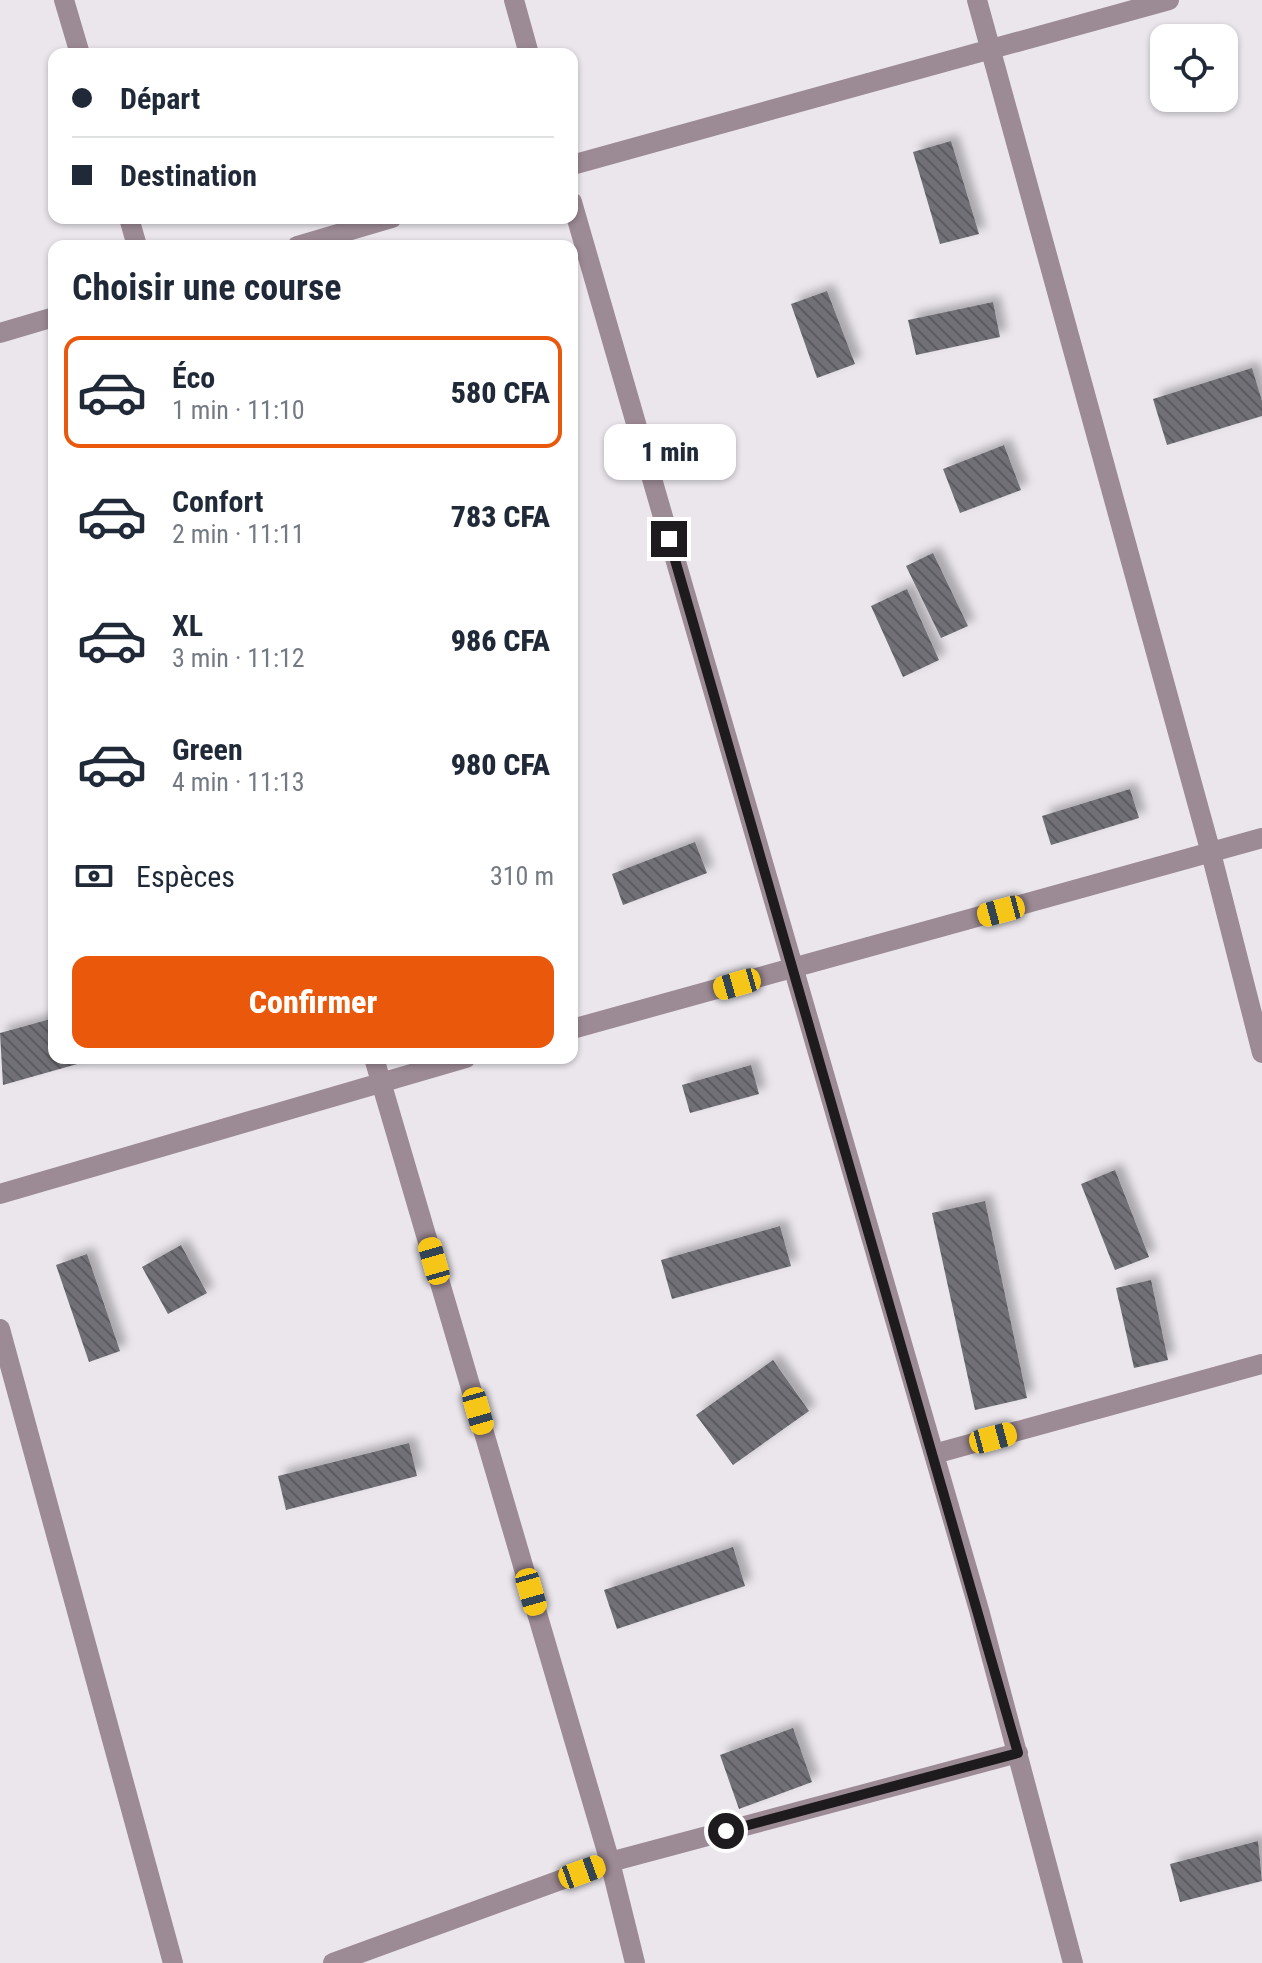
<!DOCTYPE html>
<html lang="fr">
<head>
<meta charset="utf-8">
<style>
	:root { --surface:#fff; --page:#f6f6f7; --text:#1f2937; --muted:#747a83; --line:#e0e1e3; --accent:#ea580c }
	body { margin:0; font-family:"Roboto Condensed",sans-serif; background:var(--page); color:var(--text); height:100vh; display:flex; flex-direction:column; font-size:30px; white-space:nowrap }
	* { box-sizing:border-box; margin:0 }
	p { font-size:26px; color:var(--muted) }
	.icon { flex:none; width:44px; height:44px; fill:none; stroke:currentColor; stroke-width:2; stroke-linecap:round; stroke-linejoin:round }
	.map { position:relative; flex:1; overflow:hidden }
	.drawer { position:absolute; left:48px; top:240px; width:530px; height:824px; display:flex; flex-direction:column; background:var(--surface); border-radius:16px; box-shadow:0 2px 6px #0004 }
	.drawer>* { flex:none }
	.top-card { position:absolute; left:48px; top:48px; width:530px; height:176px; border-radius:16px; box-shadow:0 2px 6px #0004; display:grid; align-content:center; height:176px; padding:0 24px; background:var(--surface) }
	.controls { position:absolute; left:1150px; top:24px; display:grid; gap:16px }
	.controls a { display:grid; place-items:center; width:88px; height:88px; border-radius:16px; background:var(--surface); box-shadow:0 2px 6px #0004; font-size:40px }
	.end { position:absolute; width:36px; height:36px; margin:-18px; border:10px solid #1d1b1d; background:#fff; box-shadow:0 0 0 4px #fff }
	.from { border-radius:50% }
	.bubble { position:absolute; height:56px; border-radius:16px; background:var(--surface); box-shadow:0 2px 6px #0004; font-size:26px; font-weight:800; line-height:56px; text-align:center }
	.car { position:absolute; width:24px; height:48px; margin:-24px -12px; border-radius:10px; box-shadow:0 0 6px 2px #0007; background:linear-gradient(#f5c518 24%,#345 0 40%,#f5c518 0 76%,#345 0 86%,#f5c518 0) }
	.top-card b { display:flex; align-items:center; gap:28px; height:76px; font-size:30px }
	.top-card b+b { border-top:2px solid var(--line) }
	.top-card i { width:20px; height:20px; background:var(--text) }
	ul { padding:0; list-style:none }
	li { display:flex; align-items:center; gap:24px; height:112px; margin:0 16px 12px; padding:0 8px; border:4px solid transparent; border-radius:16px }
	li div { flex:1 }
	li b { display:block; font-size:30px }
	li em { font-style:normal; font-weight:800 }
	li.selected { border-color:var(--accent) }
	li>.icon { width:72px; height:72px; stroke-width:1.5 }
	h2 { padding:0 24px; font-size:36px; line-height:96px }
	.pay { display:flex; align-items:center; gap:20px; height:88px; padding:0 24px; font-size:30px }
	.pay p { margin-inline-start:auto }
	.cta { display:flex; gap:16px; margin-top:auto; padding:16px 24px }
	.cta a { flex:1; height:92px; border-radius:16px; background:var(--accent); color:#fff; font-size:32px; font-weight:800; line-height:92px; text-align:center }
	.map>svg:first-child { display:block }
	.building { fill:url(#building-back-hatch); filter:url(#shadow) }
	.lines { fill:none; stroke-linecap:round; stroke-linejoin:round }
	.minor { stroke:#9c8a94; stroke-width:20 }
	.route { stroke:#1d1b1d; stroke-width:10 }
</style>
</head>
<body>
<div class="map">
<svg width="1262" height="1963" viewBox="0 0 1262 1963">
	<defs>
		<pattern id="building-back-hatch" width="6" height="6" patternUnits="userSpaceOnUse" patternTransform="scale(2)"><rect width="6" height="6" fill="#707076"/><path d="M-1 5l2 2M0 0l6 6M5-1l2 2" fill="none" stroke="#5b5b60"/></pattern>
		<filter id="shadow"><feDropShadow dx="7" dy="-7" stdDeviation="4" flood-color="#0004"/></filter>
	</defs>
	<rect width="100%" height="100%" fill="#eae6ec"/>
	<!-- building -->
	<path class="building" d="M951 141 979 234 940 244 913 152Z
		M827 291 855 364 817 378 791 304Z
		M993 302 1000 337 916 355 908 320Z
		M1252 368 1262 401V416L1167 445 1153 399Z
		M1004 445 1021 490 960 513 943 469Z
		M933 553 968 626 941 638 906 566Z
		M907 589 939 660 903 677 871 606Z
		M1130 789 1139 818 1051 845 1042 816Z
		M695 842 707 873 623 905 612 874Z
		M54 1018V1058L95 1059 3 1085 0 1033Z
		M751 1065 759 1094 690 1113 682 1085Z
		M1115 1170 1149 1257 1115 1270 1081 1184Z
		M985 1201 1027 1398 975 1410 932 1213Z
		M780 1226 791 1266 672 1299 661 1260Z
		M181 1245 207 1293 168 1314 142 1267Z
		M87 1254 120 1351 89 1362 56 1265Z
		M1151 1280 1168 1360 1134 1368 1116 1288Z
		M773 1360 809 1411 733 1465 696 1415Z
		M409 1443 417 1476 286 1510 278 1476Z
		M733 1547 745 1586 617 1629 604 1590Z
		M793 1728 812 1782 739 1809 720 1755Z
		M1258 1841 1262 1881 1180 1902 1170 1864Z"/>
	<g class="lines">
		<!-- minor -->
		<path class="minor" d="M64 0 80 54
			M514 0 529 54
			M977 0 1211 853 1262 1053
			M572 165 1169 0
			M572 202 979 1610 1073 1963
			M129 218 137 246
			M297 246 392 218
			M0 333 54 317
			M572 1029 1262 838
			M374 1058 610 1862 635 1963
			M0 1194 466 1058
			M0 1329 173 1963
			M934 1454 1262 1364
			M333 1963 610 1862 1018 1753"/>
	</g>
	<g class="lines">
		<!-- route -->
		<path class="route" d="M669 539 1018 1753 726 1831"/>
	</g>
</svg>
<div class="controls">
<a><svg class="icon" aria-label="locate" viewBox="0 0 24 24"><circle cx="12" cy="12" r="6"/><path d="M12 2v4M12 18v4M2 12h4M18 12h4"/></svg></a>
</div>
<i class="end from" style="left:726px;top:1831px"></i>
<i class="end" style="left:669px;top:539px"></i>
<div class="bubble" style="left:604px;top:424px;width:132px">1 min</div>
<i class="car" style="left:1001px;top:911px;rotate:255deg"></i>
<i class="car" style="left:737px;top:984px;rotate:254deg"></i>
<i class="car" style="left:434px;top:1261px;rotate:344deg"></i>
<i class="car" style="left:478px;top:1411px;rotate:164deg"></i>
<i class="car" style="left:993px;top:1438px;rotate:75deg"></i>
<i class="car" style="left:531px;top:1592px;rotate:164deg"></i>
<i class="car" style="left:582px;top:1872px;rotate:70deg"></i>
<div class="top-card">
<b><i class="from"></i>Départ</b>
<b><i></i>Destination</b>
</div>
<section class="drawer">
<h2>Choisir une course</h2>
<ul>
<li class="selected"><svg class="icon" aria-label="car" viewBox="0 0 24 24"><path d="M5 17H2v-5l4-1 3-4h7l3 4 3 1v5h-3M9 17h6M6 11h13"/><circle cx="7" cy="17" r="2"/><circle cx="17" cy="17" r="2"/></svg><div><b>Éco</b><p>1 min · 11:10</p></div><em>580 CFA</em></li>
<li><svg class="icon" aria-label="car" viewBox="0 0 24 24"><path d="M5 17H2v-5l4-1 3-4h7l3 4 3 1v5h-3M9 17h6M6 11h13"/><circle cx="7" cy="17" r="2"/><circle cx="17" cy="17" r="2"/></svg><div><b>Confort</b><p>2 min · 11:11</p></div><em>783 CFA</em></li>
<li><svg class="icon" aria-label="car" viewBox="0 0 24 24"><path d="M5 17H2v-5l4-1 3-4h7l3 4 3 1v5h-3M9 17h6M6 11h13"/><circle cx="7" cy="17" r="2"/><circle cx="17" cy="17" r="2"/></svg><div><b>XL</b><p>3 min · 11:12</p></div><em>986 CFA</em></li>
<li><svg class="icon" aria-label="car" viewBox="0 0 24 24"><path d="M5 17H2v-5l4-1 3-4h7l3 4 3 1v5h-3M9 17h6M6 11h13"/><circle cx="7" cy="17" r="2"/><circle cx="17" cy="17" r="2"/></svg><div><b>Green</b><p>4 min · 11:13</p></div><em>980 CFA</em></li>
</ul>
<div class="pay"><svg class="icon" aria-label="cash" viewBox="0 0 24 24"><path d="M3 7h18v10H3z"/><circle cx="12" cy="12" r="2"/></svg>Espèces<p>310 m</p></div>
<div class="cta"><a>Confirmer</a></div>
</section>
</div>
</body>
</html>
